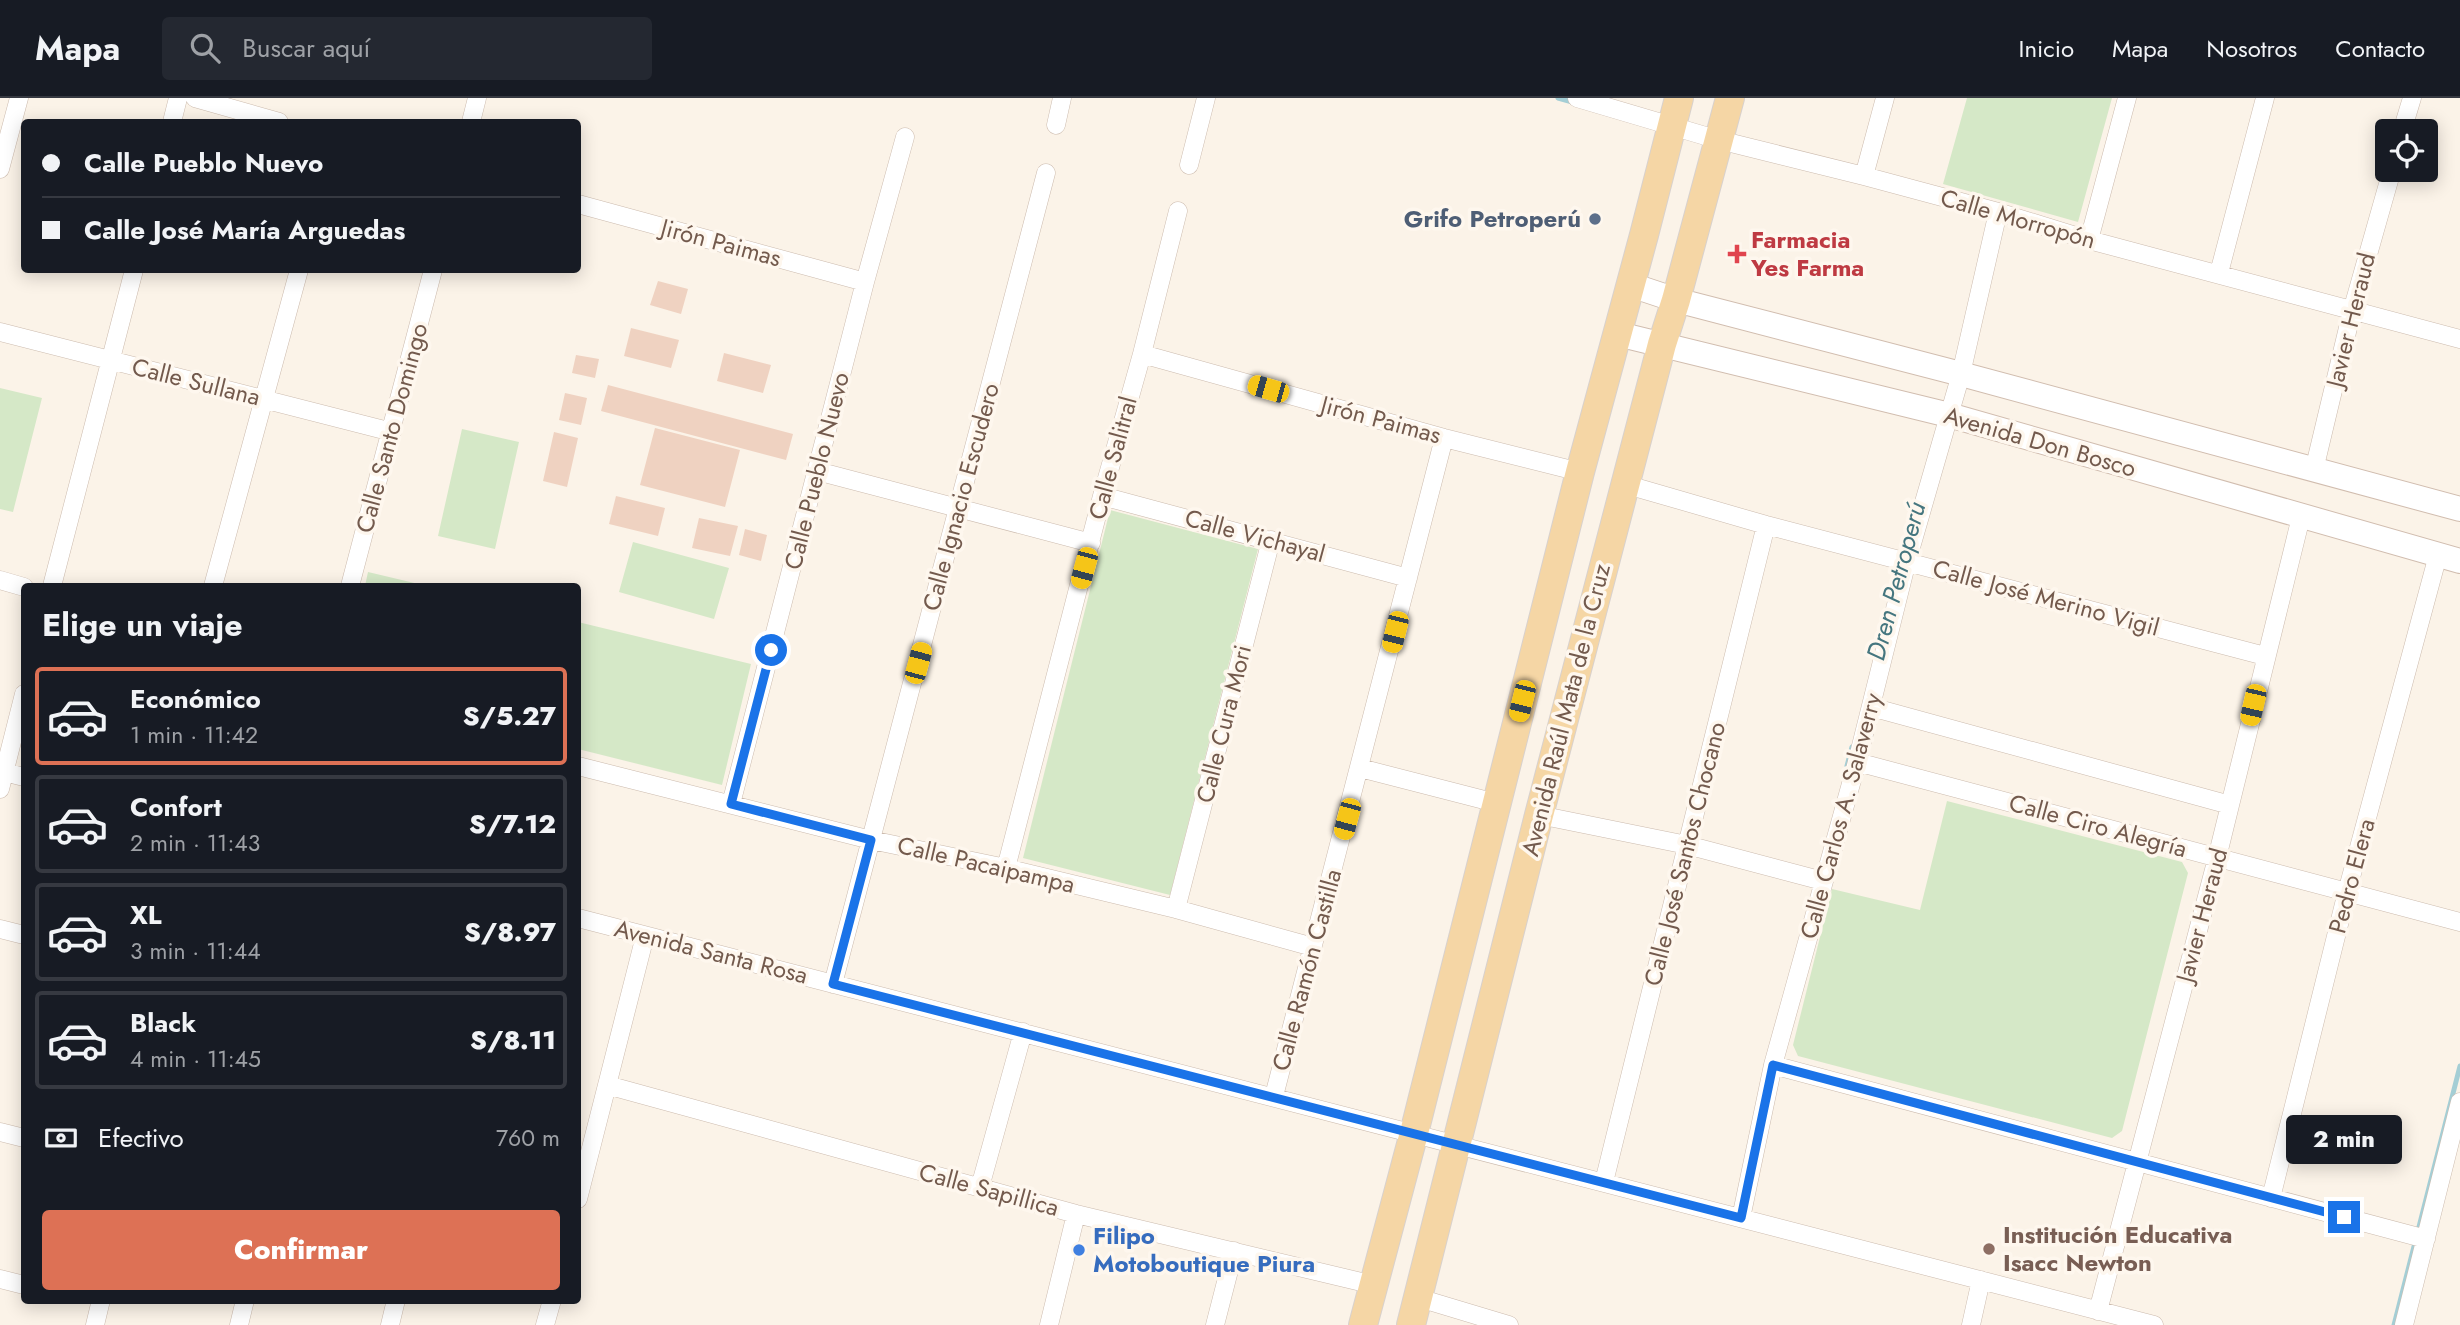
<!DOCTYPE html>
<html lang="es">
<head>
<meta charset="utf-8">
<style>
	:root { --surface:#171b24; --page:#242831; --text:#f1f3f6; --muted:#9ea1a6; --line:#363941; --accent:#dd7155 }
	body { margin:0; font-family:Jost,sans-serif; background:var(--page); color:var(--text); height:100vh; display:flex; flex-direction:column; font-size:26px; white-space:nowrap }
	* { box-sizing:border-box; margin:0 }
	p { font-size:23px; color:var(--muted) }
	.icon { flex:none; width:38px; height:38px; fill:none; stroke:currentColor; stroke-width:2; stroke-linecap:round; stroke-linejoin:round }
	.map { position:relative; flex:1; overflow:hidden }
	.side { position:absolute; left:21px; top:485px; width:560px; height:721px; display:flex; flex-direction:column; background:var(--surface); border-radius:7px; box-shadow:0 4px 18px #0003 }
	.side>* { flex:none }
	.banner { position:absolute; left:21px; top:21px; width:560px; height:154px; border-radius:7px; box-shadow:0 4px 18px #0003; display:grid; align-content:center; height:154px; padding:0 21px; background:var(--surface) }
	.fabs { position:absolute; left:2375px; top:21px; display:grid; gap:14px }
	.fabs a { display:grid; place-items:center; width:63px; height:63px; border-radius:7px; background:var(--surface); box-shadow:0 4px 18px #0003; font-size:35px }
	.end { position:absolute; width:32px; height:32px; margin:-16px; border:9px solid #1a73e8; background:#fff; box-shadow:0 0 0 4px #fff }
	.from { border-radius:50% }
	.bubble { position:absolute; height:49px; border-radius:7px; background:var(--surface); box-shadow:0 4px 18px #0003; font-size:23px; font-weight:800; line-height:49px; text-align:center }
	.car { position:absolute; width:21px; height:42px; margin:-21px -10px; border-radius:9px; box-shadow:0 0 5px 2px #0007; background:linear-gradient(#f5c518 24%,#345 0 40%,#f5c518 0 76%,#345 0 86%,#f5c518 0) }
	.banner b { display:flex; align-items:center; gap:24px; height:66px; font-size:26px }
	.banner b+b { border-top:2px solid var(--line) }
	.banner i { width:18px; height:18px; background:var(--text) }
	ul { padding:0; list-style:none }
	li { display:flex; align-items:center; gap:21px; height:98px; margin:0 14px 10px; padding:0 7px; border:4px solid var(--line); border-radius:7px }
	li div { flex:1 }
	li b { display:block; font-size:26px }
	li em { font-style:normal; font-weight:800 }
	li.active { border-color:var(--accent) }
	li>.icon { width:63px; height:63px; stroke-width:1.5 }
	h2 { padding:0 21px; font-size:32px; line-height:84px }
	.pay { display:flex; align-items:center; gap:18px; height:77px; padding:0 21px; font-size:26px }
	.pay p { margin-inline-start:auto }
	.cta { display:flex; gap:14px; margin-top:auto; padding:14px 21px }
	.cta a { flex:1; height:80px; border-radius:7px; background:var(--accent); color:#fff; font-size:28px; font-weight:800; line-height:80px; text-align:center }
	header { display:flex; align-items:center; gap:42px; box-sizing:border-box; height:98px; padding:0 35px; background:var(--surface); border-bottom:2px solid var(--line) }
	header strong { font-size:33px }
	nav { display:flex; gap:38px; margin-inline-start:auto; font-size:24px }
	.search { width:490px; height:63px; background:var(--page); display:flex; align-items:center; gap:18px; box-sizing:border-box; padding:0 24px; border-radius:7px; color:var(--muted); font-size:26px }
	.map>svg:first-child { display:block }
	.green { fill:#d5e8c7 }
	.lines { fill:none; stroke-linecap:round; stroke-linejoin:round }
	.stream { stroke:#a4ced5; stroke-width:5 }
	.building { fill:#efd2c1 }
	.street-casing { stroke:#ccbbae; stroke-width:19 }
	.secondary-casing { stroke:#d1bdaf; stroke-width:26 }
	.primary-casing { stroke:#d8d1cd; stroke-width:30 }
	.street { stroke:#fff; stroke-width:18 }
	.secondary { stroke:#fff; stroke-width:24 }
	.primary { stroke:#f5d6a5; stroke-width:28 }
	.route { stroke:#1a73e8; stroke-width:9 }
	.service-dot { fill:#5c6f8a; stroke:#fef7ee; stroke-width:2.5 }
	.health-dot { fill:#e0444e; stroke:#fef7ee; stroke-width:2.5 }
	.education-dot { fill:#8d6e63; stroke:#fef7ee; stroke-width:2.5 }
	.shop-dot { fill:#3f7fe0; stroke:#fef7ee; stroke-width:2.5 }
	.labels { text-anchor:middle; stroke-width:7; stroke-linejoin:round; paint-order:stroke }
	.service-label { font-size:24px; font-weight:bold; fill:#4e5e75; stroke:#fef7ee; text-anchor:end }
	.street-label { font-size:24px; fill:#735a4d; stroke:#fef7ee }
	.health-label { font-size:24px; font-weight:bold; fill:#be3a42; stroke:#fef7ee; text-anchor:start }
	.education-label { font-size:24px; font-weight:bold; fill:#785e54; stroke:#fef7ee; text-anchor:start }
	.shop-label { font-size:24px; font-weight:bold; fill:#366cbe; stroke:#fef7ee; text-anchor:start }
	.water-label { font-size:26px; font-style:italic; fill:#45767f; stroke:#fef7ee }
</style>
</head>
<body>
<header>
<strong>Mapa</strong>
<div class="search"><svg class="icon" aria-label="search" viewBox="0 0 24 24"><circle cx="10" cy="10" r="6"/><path d="M15 15l6 6"/></svg>Buscar aquí</div>
<nav><a>Inicio</a><a>Mapa</a><a>Nosotros</a><a>Contacto</a></nav>
</header>
<div class="map">
<svg width="2460" height="1227" viewBox="0 0 2460 1227">
	<rect width="100%" height="100%" fill="#fbf3e8"/>
	<!-- green -->
	<path class="green" d="M1967 0H2112L2078 124 1943 86Z
		M0 290 42 300 13 414 0 411Z
		M462 331 519 344 495 451 438 438Z
		M1110 412 1258 451 1170 797 1023 760Z
		M633 444 729 470 714 521 619 494Z
		M368 474 427 488H365Z
		M578 524 751 566 722 687 578 651Z
		M1947 703 2182 764 2188 775 2122 1033 2112 1040 1798 958 1793 947 1832 791 1920 812Z"/>
	<g class="lines">
		<!-- stream -->
		<path class="stream" d="M1558 0 1576 5
			M1852 649 1847 668 1852 669
			M2394 1227 2460 968"/>
	</g>
	<!-- building -->
	<path class="building" d="M658 183 688 191 681 216 650 207Z
		M631 230 679 242 671 270 624 258Z
		M724 255 771 267 763 295 717 283Z
		M576 257 599 261 595 280 572 275Z
		M608 287 793 336 786 362 601 313Z
		M565 295 587 300 581 327 559 322Z
		M655 330 740 352 725 409 640 387Z
		M554 334 578 340 567 389 543 383Z
		M616 398 665 410 658 438 609 426Z
		M699 420 738 428 730 458 692 450Z
		M745 431 767 437 761 463 739 457Z"/>
	<g class="lines">
		<!-- street casing -->
		<g class="street-casing">
			<path id="street" d="M195 0 279 24
				M1577 0 1719 42 1864 78 1998 114 2089 142 2460 241
				M172 24 178 0
				M471 24 477 0
				M1056 27 1062 0
				M2402 33 2412 0
				M1189 67 1206 0
				M0 71 19 0
				M1864 78 1885 0
				M578 106 865 184
				M2089 142 2127 0
				M2219 175 2265 0
				M0 234 392 334
				M1142 256 1444 340 1580 374
				M2314 372 2352 213 2392 72
				M817 373 1091 445
				M1624 386 1766 427 2265 558
				M1102 398 1408 480
				M0 482 24 489
				M52 488 134 172
				M213 488 299 172
				M350 488 433 172
				M1871 609 2230 707
				M1857 664 2460 824
				M578 668 871 742 1006 770 1176 811 1313 849
				M1360 670 1496 705
				M0 673 24 679
				M0 691 24 596
				M731 706 865 184 905 39
				M1539 717 1687 747 1823 783
				M1006 770 1102 398 1142 256 1178 113
				M1176 811 1271 442
				M578 820 2154 1227
				M0 831 24 837
				M833 886 1046 75
				M1773 967 2426 1141
				M607 987 1076 1116 1374 1187
				M1274 998 1444 340
				M0 1034 24 1040
				M1604 1084 1766 427
				M980 1089 1023 934
				M2271 1100 2347 794 2438 457
				M578 1101 645 838
				M1741 1120 1773 967 1857 664 1907 463 1961 276 1998 114
				M0 1181 24 1187
				M1419 1200 1509 1227
				M2098 1213 2215 768 2301 419
				M95 1227 101 1202
				M239 1227 245 1202
				M390 1227 396 1202
				M545 1227 552 1202
				M1049 1227 1076 1116
				M1215 1227 1234 1153
				M1971 1227 1981 1182
				M2404 1227 2460 1004"/>
		</g>
		<!-- secondary casing -->
		<g class="secondary-casing">
			<path id="secondary" d="M1631 187 1676 202 1961 276 2460 411
				M1618 236 1949 317 2460 463"/>
		</g>
		<!-- primary casing -->
		<g class="primary-casing">
			<path id="primary" d="M1363 1227 1414 1035 1580 374 1644 137 1679 0
				M1411 1227 1539 717 1662 246 1676 202 1730 0"/>
		</g>
		<!-- street -->
		<use href="#street" class="street"/>
		<!-- secondary -->
		<use href="#secondary" class="secondary"/>
		<!-- primary -->
		<use href="#primary" class="primary"/>
	</g>
	<g class="lines">
		<!-- route -->
		<path class="route" d="M771 552 731 706 871 742 833 886 1741 1120 1773 967 2344 1119"/>
	</g>
	<!-- markers -->
	<circle class="service-dot" cx="1595" cy="121" r="7"/>
	<path class="health-dot" d="M1733.5 145.5h7v7h7v7h-7v7h-7v-7h-7v-7h7z"/>
	<circle class="education-dot" cx="1989" cy="1151" r="7"/>
	<circle class="shop-dot" cx="1079" cy="1152" r="7"/>
	<g class="labels">
		<!-- service labels -->
		<g class="service-label">
			<text x="1581" y="129">Grifo Petroperú</text>
		</g>
		<!-- street labels -->
		<g class="street-label">
			<text transform="translate(2018 121) rotate(16)" y="8">Calle Morropón</text>
			<text transform="translate(721 145) rotate(15)" y="8">Jirón Paimas</text>
			<text transform="translate(2351 222) rotate(-76)" y="8">Javier Heraud</text>
			<text transform="translate(196 284) rotate(14)" y="8">Calle Sullana</text>
			<text transform="translate(1381 322) rotate(15)" y="8">Jirón Paimas</text>
			<text transform="translate(392 330) rotate(-75)" y="8">Calle Santo Domingo</text>
			<text transform="translate(2040 344) rotate(16)" y="8">Avenida Don Bosco</text>
			<text transform="translate(1113 360) rotate(-75)" y="8">Calle Salitral</text>
			<text transform="translate(817 373) rotate(-76)" y="8">Calle Pueblo Nuevo</text>
			<text transform="translate(961 399) rotate(-75)" y="8">Calle Ignacio Escudero</text>
			<text transform="translate(1255 438) rotate(15)" y="8">Calle Vichayal</text>
			<text transform="translate(2046 500) rotate(15)" y="8">Calle José Merino Vigil</text>
			<text transform="translate(1566 612) rotate(-76)" y="8">Avenida Raúl Mata de la Cruz</text>
			<text transform="translate(1224 626) rotate(-76)" y="8">Calle Cura Mori</text>
			<text transform="translate(1841 718) rotate(-75)" y="8">Calle Carlos A. Salaverry</text>
			<text transform="translate(2098 728) rotate(15)" y="8">Calle Ciro Alegría</text>
			<text transform="translate(1685 756) rotate(-76)" y="8">Calle José Santos Chocano</text>
			<text transform="translate(986 767) rotate(13)" y="8">Calle Pacaipampa</text>
			<text transform="translate(2352 778) rotate(-75)" y="8">Pedro Elera</text>
			<text transform="translate(2202 817) rotate(-75)" y="8">Javier Heraud</text>
			<text transform="translate(711 854) rotate(14)" y="8">Avenida Santa Rosa</text>
			<text transform="translate(1307 872) rotate(-75)" y="8">Calle Ramón Castilla</text>
			<text transform="translate(989 1092) rotate(15)" y="8">Calle Sapillica</text>
		</g>
		<!-- health labels -->
		<g class="health-label">
			<text x="1751" y="150">Farmacia<tspan x="1751" dy="28">Yes Farma</tspan></text>
		</g>
		<!-- education labels -->
		<g class="education-label">
			<text x="2003" y="1145">Institución Educativa<tspan x="2003" dy="28">Isacc Newton</tspan></text>
		</g>
		<!-- shop labels -->
		<g class="shop-label">
			<text x="1093" y="1146">Filipo<tspan x="1093" dy="28">Motoboutique Piura</tspan></text>
		</g>
		<!-- water labels -->
		<g class="water-label">
			<text transform="translate(1896 483) rotate(-75)" y="9">Dren Petroperú</text>
		</g>
	</g>
</svg>
<div class="fabs">
<a><svg class="icon" aria-label="locate" viewBox="0 0 24 24"><circle cx="12" cy="12" r="6"/><path d="M12 2v4M12 18v4M2 12h4M18 12h4"/></svg></a>
</div>
<i class="end from" style="left:771px;top:552px"></i>
<i class="end" style="left:2344px;top:1119px"></i>
<div class="bubble" style="left:2286px;top:1017px;width:116px">2 min</div>
<i class="car" style="left:1268px;top:291px;rotate:286deg"></i>
<i class="car" style="left:1084px;top:470px;rotate:195deg"></i>
<i class="car" style="left:1395px;top:534px;rotate:194deg"></i>
<i class="car" style="left:918px;top:565px;rotate:15deg"></i>
<i class="car" style="left:1522px;top:603px;rotate:194deg"></i>
<i class="car" style="left:2253px;top:607px;rotate:193deg"></i>
<i class="car" style="left:1347px;top:721px;rotate:195deg"></i>
<div class="banner">
<b><i class="from"></i>Calle Pueblo Nuevo</b>
<b><i></i>Calle José María Arguedas</b>
</div>
<section class="side">
<h2>Elige un viaje</h2>
<ul>
<li class="active"><svg class="icon" aria-label="car" viewBox="0 0 24 24"><path d="M5 17H2v-5l4-1 3-4h7l3 4 3 1v5h-3M9 17h6M6 11h13"/><circle cx="7" cy="17" r="2"/><circle cx="17" cy="17" r="2"/></svg><div><b>Económico</b><p>1 min · 11:42</p></div><em>S/5.27</em></li>
<li><svg class="icon" aria-label="car" viewBox="0 0 24 24"><path d="M5 17H2v-5l4-1 3-4h7l3 4 3 1v5h-3M9 17h6M6 11h13"/><circle cx="7" cy="17" r="2"/><circle cx="17" cy="17" r="2"/></svg><div><b>Confort</b><p>2 min · 11:43</p></div><em>S/7.12</em></li>
<li><svg class="icon" aria-label="car" viewBox="0 0 24 24"><path d="M5 17H2v-5l4-1 3-4h7l3 4 3 1v5h-3M9 17h6M6 11h13"/><circle cx="7" cy="17" r="2"/><circle cx="17" cy="17" r="2"/></svg><div><b>XL</b><p>3 min · 11:44</p></div><em>S/8.97</em></li>
<li><svg class="icon" aria-label="car" viewBox="0 0 24 24"><path d="M5 17H2v-5l4-1 3-4h7l3 4 3 1v5h-3M9 17h6M6 11h13"/><circle cx="7" cy="17" r="2"/><circle cx="17" cy="17" r="2"/></svg><div><b>Black</b><p>4 min · 11:45</p></div><em>S/8.11</em></li>
</ul>
<div class="pay"><svg class="icon" aria-label="cash" viewBox="0 0 24 24"><path d="M3 7h18v10H3z"/><circle cx="12" cy="12" r="2"/></svg>Efectivo<p>760 m</p></div>
<div class="cta"><a>Confirmar</a></div>
</section>
</div>
</body>
</html>
